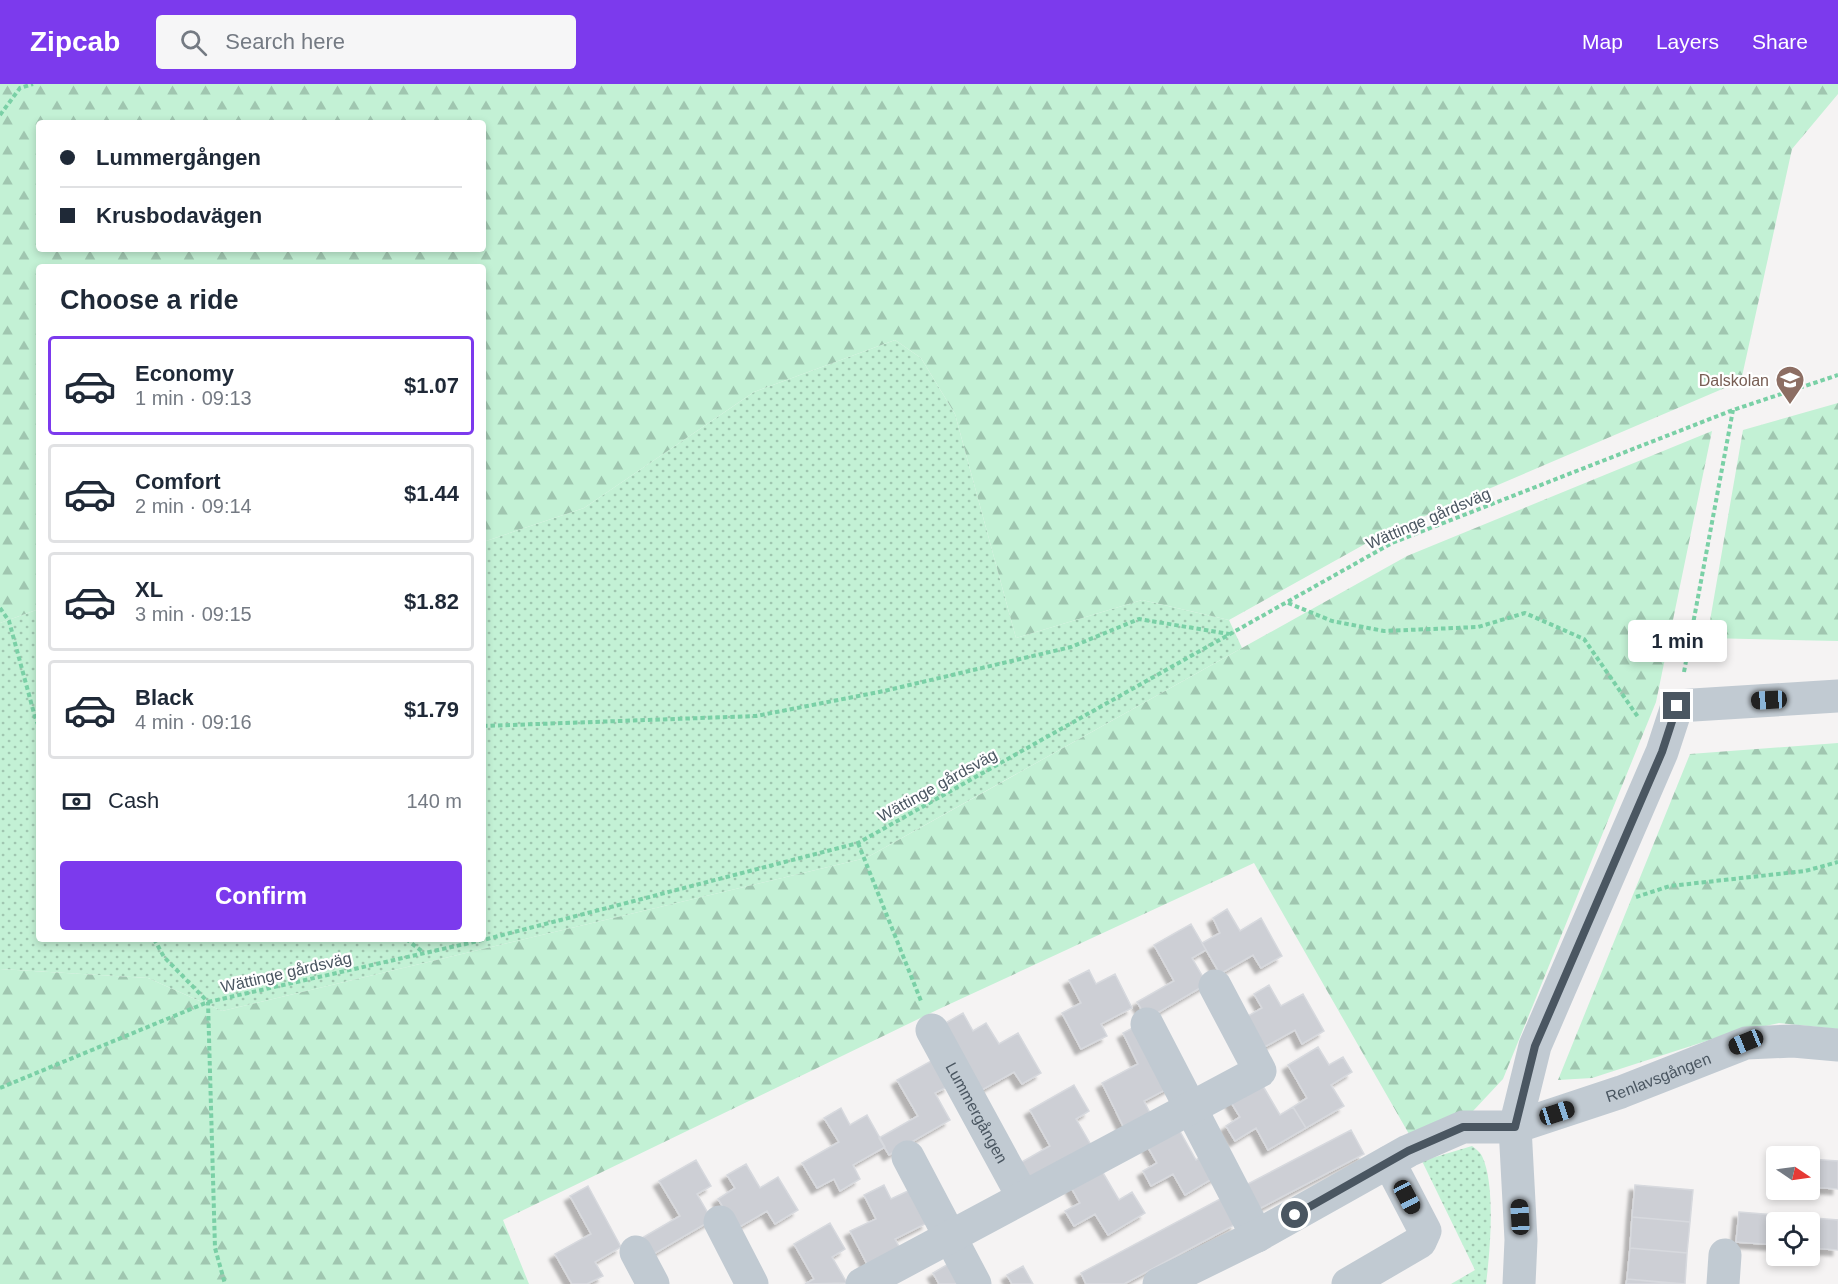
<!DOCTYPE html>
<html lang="en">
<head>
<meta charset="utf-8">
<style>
	:root { --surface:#fff; --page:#f6f6f7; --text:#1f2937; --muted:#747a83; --line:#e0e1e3; --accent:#7c3aed }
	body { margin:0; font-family:Arial,sans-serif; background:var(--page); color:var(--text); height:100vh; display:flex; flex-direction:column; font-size:22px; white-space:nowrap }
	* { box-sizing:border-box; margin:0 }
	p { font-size:20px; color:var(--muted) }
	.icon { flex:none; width:33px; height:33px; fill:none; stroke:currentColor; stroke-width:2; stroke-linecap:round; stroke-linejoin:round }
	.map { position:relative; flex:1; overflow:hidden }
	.panel { position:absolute; left:36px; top:180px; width:450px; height:678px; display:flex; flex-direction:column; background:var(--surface); border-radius:6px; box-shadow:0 3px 9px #0003 }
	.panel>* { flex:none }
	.top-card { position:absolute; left:36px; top:36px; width:450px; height:132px; border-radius:6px; box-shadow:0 3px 9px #0003; display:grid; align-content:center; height:132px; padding:0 24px; background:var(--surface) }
	.needle { width:39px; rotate:103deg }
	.tools { position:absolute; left:1766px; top:1062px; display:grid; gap:12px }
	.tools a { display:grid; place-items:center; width:54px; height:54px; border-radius:6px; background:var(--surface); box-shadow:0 3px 9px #0003; font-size:30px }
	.end { position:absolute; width:27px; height:27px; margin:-14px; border:8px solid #4a5661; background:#fff; box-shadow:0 0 0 3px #fff }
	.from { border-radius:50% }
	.bubble { position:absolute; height:42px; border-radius:6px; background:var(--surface); box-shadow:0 3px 9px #0003; font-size:20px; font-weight:600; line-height:42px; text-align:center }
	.car { position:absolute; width:18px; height:36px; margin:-18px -9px; border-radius:8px; box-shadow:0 0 4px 2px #0007; background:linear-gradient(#222 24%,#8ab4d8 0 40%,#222 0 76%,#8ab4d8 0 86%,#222 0) }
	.top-card b { display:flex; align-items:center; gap:21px; height:57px; font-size:22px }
	.top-card b+b { border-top:2px solid var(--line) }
	.top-card i { width:15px; height:15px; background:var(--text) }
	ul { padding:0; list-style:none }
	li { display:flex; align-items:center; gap:18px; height:99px; margin:0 12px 9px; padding:0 12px; border:3px solid var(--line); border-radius:6px }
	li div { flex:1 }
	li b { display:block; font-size:22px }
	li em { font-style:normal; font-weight:600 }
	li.on { border-color:var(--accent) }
	li>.icon { width:54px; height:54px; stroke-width:1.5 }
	h2 { padding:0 24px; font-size:27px; line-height:72px }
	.pay { display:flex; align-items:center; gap:15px; height:66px; padding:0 24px; font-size:22px }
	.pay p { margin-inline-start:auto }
	.primary-button { display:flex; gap:12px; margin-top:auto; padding:12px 24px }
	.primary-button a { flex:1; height:69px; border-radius:6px; background:var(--accent); color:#fff; font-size:24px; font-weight:600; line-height:69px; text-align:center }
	header { display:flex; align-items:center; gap:36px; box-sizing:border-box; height:84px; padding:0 30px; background:var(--accent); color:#fff }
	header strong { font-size:28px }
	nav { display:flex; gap:33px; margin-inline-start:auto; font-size:21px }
	.search { width:420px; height:54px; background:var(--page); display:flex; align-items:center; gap:15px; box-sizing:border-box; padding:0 21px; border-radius:6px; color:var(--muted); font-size:22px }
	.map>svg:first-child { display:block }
	.grass { fill:url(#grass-dots) }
	.forest { fill:url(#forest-firs); fill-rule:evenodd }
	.building { fill:#cdcfd5; stroke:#d7d9de; stroke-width:1.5; filter:url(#shadow) }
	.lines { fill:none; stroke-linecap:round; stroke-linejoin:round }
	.path { stroke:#7ad0a6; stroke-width:4; stroke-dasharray:4.5 3; stroke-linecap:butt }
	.minor { stroke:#c1cad2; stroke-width:33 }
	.route { stroke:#4a5661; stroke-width:8 }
	.labels { text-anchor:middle; stroke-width:4.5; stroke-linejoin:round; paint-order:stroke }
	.education-label { font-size:16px; fill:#785e54; stroke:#fff; text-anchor:end }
	.street-label { font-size:16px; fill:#4a5661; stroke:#fff }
</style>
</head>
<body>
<header>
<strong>Zipcab</strong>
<div class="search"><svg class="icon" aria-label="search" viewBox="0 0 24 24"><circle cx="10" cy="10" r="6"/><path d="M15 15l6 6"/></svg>Search here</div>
<nav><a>Map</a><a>Layers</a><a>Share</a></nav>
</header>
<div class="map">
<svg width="1838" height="1200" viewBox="0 0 1838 1200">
	<defs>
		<pattern id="grass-dots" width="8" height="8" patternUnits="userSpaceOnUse" patternTransform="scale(1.5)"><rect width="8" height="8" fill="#c3f1d5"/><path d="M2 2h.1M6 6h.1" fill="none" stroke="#a0c6b0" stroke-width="1.8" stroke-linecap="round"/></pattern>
		<pattern id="forest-firs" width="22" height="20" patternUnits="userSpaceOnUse" patternTransform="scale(1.5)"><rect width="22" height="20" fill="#c3f1d5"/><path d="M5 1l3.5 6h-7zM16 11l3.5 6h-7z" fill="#a0c6b0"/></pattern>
		<filter id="shadow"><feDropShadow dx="-5.5" dy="5.5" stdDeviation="1.5" flood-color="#0004"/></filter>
	</defs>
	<rect width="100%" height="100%" fill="#f5f3f3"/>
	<!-- grass -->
	<path class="grass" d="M895 256 921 274 955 330 1016 554 1142 516 1229 536 1242 564 866 774 222 927 148 894 0 885V539L39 525V855H483V458L584 424 754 308Z
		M1472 1062C1476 1065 1480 1068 1482 1072 1496 1101 1490 1168 1486 1200H1451L1475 1186 1422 1077Z"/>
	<!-- forest -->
	<path class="forest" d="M0 0H1838V10L1792 65 1741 297 1383 450 1229 536 1142 516 1016 554 955 330 921 274 895 256 754 308 584 424 483 458V183H39V525L0 539ZM39 39H483V165H39Z
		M1838 319V557L1707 554 1743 346Z
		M1712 347 1656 618 1503 995 1473 1027 1409 1050 1254 779 939 925 503 1136 529 1200H0V885L148 894 222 927 866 774 1407 472Z
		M1838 659V945L1779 939 1725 951 1592 994 1558 996 1690 670Z"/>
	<!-- building -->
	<path class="building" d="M1227 825 1240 847 1261 834 1282 872 1261 884 1253 871 1220 890 1202 859 1220 849 1213 834Z
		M1191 840 1206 866 1192 874 1207 900 1147 935 1137 918 1174 897 1154 861Z
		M1089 886 1096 900 1115 890 1132 924 1101 940 1107 952 1081 965 1062 929 1081 919 1069 896Z
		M1269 901 1281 922 1303 910 1324 947 1302 960 1295 946 1261 965 1243 935 1262 924 1254 910Z
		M963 929 973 947 986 939 999 960 1018 949 1041 989 1022 1000 1014 988 980 1007 942 941Z
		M1140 940 1171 1003 1144 1017 1151 1031 1124 1044 1102 999 1138 980 1123 949Z
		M1318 963 1329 981 1343 973 1352 988 1331 1001 1344 1022 1306 1044 1293 1023 1307 1014 1288 981Z
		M933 976 949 1002 935 1009 950 1036 889 1071 879 1054 918 1032 897 996Z
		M1260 997 1280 1031 1293 1023 1306 1044 1268 1066 1256 1044 1235 1057 1226 1042 1240 1033 1229 1015Z
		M1074 1001 1089 1027 1076 1035 1091 1061 1030 1096 1020 1079 1050 1062 1030 1026Z
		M841 1024 850 1041 867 1031 885 1063 853 1081 860 1095 840 1107 834 1095 817 1104 802 1079 839 1058 824 1034Z
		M1177 1042 1196 1076 1209 1068 1222 1089 1185 1111 1173 1090 1151 1102 1143 1087 1157 1079 1146 1060Z
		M1351 1046 1364 1070 1255 1127 1242 1103Z
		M1809 1075 1838 1077V1105L1809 1103Z
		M696 1076 711 1102 697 1110 712 1136 652 1171 642 1154 680 1132 659 1097Z
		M746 1080 760 1104 778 1093 798 1126 775 1140 767 1127 736 1145 718 1115 735 1104 727 1091Z
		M1099 1082 1119 1116 1132 1108 1145 1129 1108 1151 1095 1130 1074 1142 1065 1127 1080 1119 1069 1100Z
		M884 1101 891 1115 910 1106 927 1139 895 1155 902 1168 869 1184 850 1147 876 1135 864 1111Z
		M1635 1101 1693 1106 1690 1138 1632 1133Z
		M588 1102 621 1163 595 1178 603 1192 587 1200H572L555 1170 591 1150 570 1112Z
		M1222 1114 1236 1140 1124 1200H1086L1081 1189Z
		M1739 1128 1838 1136V1166L1809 1164V1138H1776V1161L1736 1158Z
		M1632 1133 1690 1138 1687 1169 1630 1164Z
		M830 1139 845 1165 832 1173 847 1199 805 1200 814 1195 794 1160Z
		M1630 1164 1687 1169 1685 1200 1627 1195Z
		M950 1179 961 1200H939L933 1189Z
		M1023 1182 1033 1200H1012L1007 1191Z
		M1627 1195 1676 1200H1626Z"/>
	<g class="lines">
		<!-- path -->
		<path class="path" d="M0 31 20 4 33 0
			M1288 519 1332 537 1384 547 1478 543 1525 529 1584 555 1638 633
			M0 524 9 537 35 633 39 643
			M1684 588 1733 326
			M483 642 756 632 884 607 1071 563 1139 535 1229 550
			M858 759 921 917
			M1636 813 1670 802 1805 787 1838 778
			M154 855 164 873 208 918 215 1164 225 1200
			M406 855 423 868
			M0 1004 208 918 487 855 858 759 1392 459 1733 326 1838 291"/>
		<!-- minor -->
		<g class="minor">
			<path d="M1147 940 1257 1152"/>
			<path id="s1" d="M932 946 1023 1113"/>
			<path d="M908 1073 975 1200"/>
			<path d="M720 1138 752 1200"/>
			<path d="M636 1168 653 1200"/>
			<path d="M862 1200 1260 987 1215 902"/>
			<path id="s2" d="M1159 1200 1257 1152 1408 1067 1463 1043H1515L1621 1008 1746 959 1793 957 1838 961"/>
			<path d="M1348 1200 1420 1158 1425 1147 1389 1078"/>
			<path d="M1519 1200 1521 1156 1515 1043 1535 962 1662 668 1677 622 1838 612"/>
			<path d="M1723 1200 1725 1171"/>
		</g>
	</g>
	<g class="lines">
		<!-- route -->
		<path class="route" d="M1295 1131 1408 1067 1463 1043H1515L1535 962 1662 668 1677 622"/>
	</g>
	<!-- icons -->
	<defs>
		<g id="school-pin" transform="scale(1.5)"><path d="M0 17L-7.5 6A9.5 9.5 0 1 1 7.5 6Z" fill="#8d6e63" stroke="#fff"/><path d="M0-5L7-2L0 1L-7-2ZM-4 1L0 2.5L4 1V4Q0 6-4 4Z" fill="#fff"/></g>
	</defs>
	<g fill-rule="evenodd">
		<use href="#school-pin" x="1790" y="296"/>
	</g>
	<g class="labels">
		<!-- education labels -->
		<g class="education-label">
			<text x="1769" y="302">Dalskolan</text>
		</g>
		<!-- street labels -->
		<g class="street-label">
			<text transform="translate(1428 434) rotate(-23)" y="6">Wättinge gårdsväg</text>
			<text transform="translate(937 701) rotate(-29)" y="6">Wättinge gårdsväg</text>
			<text transform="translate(286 888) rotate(-13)" y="6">Wättinge gårdsväg</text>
			<text dy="6" stroke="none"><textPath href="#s2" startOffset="546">Renlavsgången</textPath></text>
			<text dy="6" stroke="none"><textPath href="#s1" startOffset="94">Lummergången</textPath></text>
		</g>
	</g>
</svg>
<div class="tools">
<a><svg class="needle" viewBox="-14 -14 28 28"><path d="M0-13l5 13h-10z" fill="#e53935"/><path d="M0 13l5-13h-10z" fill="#747a83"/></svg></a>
<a><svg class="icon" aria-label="locate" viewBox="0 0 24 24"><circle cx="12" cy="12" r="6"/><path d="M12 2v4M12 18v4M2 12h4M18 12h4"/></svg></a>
</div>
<i class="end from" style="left:1295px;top:1131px"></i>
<i class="end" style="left:1677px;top:622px"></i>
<div class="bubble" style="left:1628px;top:536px;width:99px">1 min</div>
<i class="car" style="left:1769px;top:616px;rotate:267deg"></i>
<i class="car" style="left:1746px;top:958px;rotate:248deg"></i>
<i class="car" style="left:1557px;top:1029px;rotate:72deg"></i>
<i class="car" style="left:1407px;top:1113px;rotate:152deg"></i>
<i class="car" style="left:1520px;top:1133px;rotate:357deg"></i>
<div class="top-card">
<b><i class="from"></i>Lummergången</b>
<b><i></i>Krusbodavägen</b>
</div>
<section class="panel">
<h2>Choose a ride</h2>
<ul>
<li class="on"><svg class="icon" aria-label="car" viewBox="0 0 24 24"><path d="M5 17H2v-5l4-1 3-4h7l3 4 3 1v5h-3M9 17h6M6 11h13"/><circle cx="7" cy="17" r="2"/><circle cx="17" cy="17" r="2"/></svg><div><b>Economy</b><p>1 min · 09:13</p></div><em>$1.07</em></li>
<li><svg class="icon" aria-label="car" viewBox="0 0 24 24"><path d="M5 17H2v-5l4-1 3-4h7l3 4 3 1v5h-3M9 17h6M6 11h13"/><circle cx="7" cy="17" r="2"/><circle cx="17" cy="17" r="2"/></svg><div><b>Comfort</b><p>2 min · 09:14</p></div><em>$1.44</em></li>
<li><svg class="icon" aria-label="car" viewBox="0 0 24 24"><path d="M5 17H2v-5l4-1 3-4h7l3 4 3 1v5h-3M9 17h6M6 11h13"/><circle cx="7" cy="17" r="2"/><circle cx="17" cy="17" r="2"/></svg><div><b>XL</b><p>3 min · 09:15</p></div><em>$1.82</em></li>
<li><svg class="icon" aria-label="car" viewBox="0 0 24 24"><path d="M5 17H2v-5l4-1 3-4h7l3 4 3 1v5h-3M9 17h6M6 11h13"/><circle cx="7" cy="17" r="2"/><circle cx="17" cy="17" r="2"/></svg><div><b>Black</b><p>4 min · 09:16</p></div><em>$1.79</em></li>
</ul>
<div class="pay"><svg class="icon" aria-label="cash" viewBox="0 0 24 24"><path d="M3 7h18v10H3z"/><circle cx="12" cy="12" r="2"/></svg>Cash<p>140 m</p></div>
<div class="primary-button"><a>Confirm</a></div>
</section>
</div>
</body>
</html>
